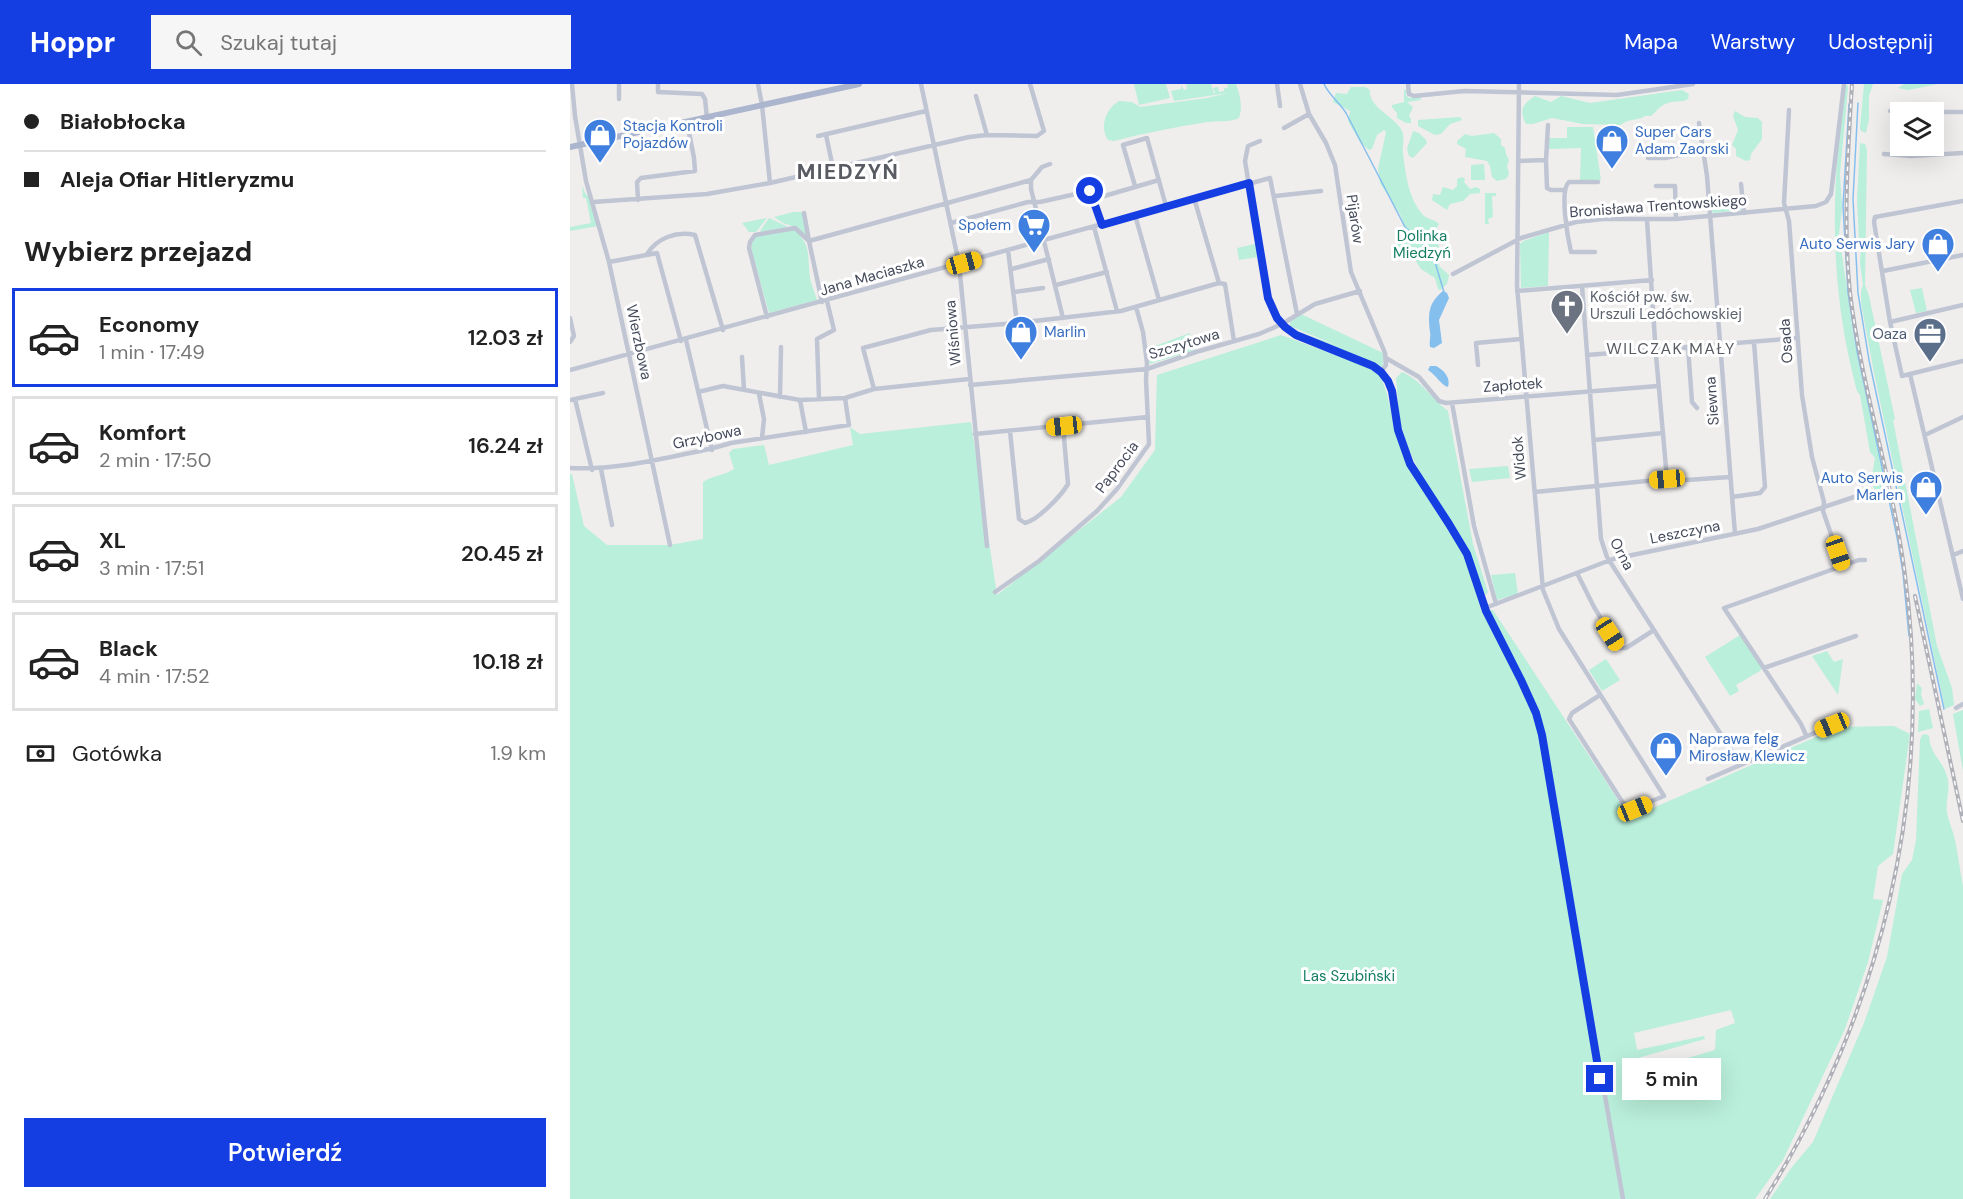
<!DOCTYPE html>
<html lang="pl">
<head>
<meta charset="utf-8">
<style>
	:root { --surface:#fff; --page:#f6f6f6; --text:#222; --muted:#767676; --line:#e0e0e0; --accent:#143ee2 }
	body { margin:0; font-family:"DM Sans",sans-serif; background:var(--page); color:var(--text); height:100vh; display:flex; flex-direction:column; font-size:22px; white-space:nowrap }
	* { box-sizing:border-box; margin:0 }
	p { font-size:20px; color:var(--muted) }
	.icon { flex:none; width:33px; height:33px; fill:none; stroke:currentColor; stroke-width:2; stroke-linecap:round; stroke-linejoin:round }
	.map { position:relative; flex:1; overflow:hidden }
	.drawer { display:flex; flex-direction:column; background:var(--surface); width:570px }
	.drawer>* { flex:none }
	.hud { display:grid; align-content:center; height:132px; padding:0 24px; background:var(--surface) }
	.buttons { position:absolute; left:1320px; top:18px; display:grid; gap:12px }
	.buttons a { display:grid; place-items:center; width:54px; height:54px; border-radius:0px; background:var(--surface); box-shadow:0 6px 24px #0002; font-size:30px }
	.end { position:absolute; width:27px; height:27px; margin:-14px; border:8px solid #143ee2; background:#fff; box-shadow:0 0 0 3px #fff }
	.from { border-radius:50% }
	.bubble { position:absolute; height:42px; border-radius:0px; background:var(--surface); box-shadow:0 6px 24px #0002; font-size:20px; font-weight:600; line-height:42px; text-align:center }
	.car { position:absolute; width:18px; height:36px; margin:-18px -9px; border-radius:8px; box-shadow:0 0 4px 2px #0007; background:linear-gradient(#f5c518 24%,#345 0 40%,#f5c518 0 76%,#345 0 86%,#f5c518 0) }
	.hud b { display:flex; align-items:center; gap:21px; height:57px; font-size:22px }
	.hud b+b { border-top:2px solid var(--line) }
	.hud i { width:15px; height:15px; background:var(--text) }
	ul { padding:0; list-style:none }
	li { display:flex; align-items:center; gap:18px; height:99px; margin:0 12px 9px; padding:0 12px; border:3px solid var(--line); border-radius:0px }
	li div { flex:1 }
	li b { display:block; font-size:22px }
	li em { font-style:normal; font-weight:600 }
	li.active { border-color:var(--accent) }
	li>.icon { width:54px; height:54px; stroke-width:1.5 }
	h2 { padding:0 24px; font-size:27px; line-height:72px }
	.pay { display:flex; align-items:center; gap:15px; height:66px; padding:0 24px; font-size:22px }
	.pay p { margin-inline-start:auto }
	.button { display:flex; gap:12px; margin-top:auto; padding:12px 24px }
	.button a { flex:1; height:69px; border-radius:0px; background:var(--accent); color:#fff; font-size:24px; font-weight:600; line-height:69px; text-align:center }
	header { display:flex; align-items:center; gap:36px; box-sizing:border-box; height:84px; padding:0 30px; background:var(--accent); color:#fff }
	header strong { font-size:28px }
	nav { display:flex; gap:33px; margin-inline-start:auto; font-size:21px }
	.search { width:420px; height:54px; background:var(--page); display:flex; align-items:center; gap:15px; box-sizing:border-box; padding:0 21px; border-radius:0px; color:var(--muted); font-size:22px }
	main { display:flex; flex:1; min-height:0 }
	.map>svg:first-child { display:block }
	.green { fill:#b9efdb; fill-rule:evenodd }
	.water { fill:#85bfee }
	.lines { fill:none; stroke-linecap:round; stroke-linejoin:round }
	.stream { stroke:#85bfee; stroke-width:1.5 }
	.minor { stroke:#c0c5d3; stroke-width:4.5 }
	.major { stroke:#abb5cd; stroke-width:6 }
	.rail-casing { stroke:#afb0b8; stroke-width:4 }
	.rail { stroke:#fff; stroke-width:1.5; stroke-dasharray:4.5; stroke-linecap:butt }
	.route { stroke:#143ee2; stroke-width:8 }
	.labels { text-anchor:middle; stroke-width:6; stroke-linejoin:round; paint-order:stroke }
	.shop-label { font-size:15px; fill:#366cbe; stroke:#fff; text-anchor:start }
	.street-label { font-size:15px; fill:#454b5b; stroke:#fff }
	.park-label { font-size:15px; fill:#147d62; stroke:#fff }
	.worship-label { font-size:15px; fill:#5b616d; stroke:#fff; text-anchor:start }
	.service-label { font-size:15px; fill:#4e5e75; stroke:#fff; text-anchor:end }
	.neighbourhood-label { font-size:16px; letter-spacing:1.5px; fill:#595b62; stroke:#fff }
	.district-label { font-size:21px; font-weight:bold; letter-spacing:1.5px; fill:#595b62; stroke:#fff }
</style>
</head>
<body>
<header>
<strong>Hoppr</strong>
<div class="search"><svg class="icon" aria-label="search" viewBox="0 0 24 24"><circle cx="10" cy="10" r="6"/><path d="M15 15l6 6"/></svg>Szukaj tutaj</div>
<nav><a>Mapa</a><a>Warstwy</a><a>Udostępnij</a></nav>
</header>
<main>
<section class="drawer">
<div class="hud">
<b><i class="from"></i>Białobłocka</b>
<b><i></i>Aleja Ofiar Hitleryzmu</b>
</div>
<h2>Wybierz przejazd</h2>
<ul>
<li class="active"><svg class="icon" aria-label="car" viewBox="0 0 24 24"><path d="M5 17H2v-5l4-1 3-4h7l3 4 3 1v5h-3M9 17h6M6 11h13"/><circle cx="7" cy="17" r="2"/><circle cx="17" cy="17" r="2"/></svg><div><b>Economy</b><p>1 min · 17:49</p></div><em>12.03 zł</em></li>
<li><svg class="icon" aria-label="car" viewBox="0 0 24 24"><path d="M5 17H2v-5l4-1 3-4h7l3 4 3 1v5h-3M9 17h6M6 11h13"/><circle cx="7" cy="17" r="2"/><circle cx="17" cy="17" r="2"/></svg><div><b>Komfort</b><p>2 min · 17:50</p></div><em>16.24 zł</em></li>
<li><svg class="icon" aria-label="car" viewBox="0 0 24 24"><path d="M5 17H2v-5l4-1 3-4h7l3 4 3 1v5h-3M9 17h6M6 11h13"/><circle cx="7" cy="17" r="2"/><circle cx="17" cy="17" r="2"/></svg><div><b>XL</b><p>3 min · 17:51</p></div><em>20.45 zł</em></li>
<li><svg class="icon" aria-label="car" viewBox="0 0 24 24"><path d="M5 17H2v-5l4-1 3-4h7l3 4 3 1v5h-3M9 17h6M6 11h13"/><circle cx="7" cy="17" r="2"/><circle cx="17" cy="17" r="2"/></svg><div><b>Black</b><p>4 min · 17:52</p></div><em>10.18 zł</em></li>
</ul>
<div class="pay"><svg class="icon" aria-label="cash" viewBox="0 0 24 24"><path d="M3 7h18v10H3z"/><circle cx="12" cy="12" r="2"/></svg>Gotówka<p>1.9 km</p></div>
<div class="button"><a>Potwierdź</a></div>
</section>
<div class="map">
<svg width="1393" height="1115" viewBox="0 0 1393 1115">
	<rect width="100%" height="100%" fill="#f0eded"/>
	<!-- green -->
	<path class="green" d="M564 0H596L600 14 569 21Z
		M618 0H641L644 10 645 9 643 4 648 3 649 8 654 7V4H658L657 0H666C670 12 673 22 669 34 662 38 646 37 637 38 605 43 575 49 544 57L538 56C529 42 536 25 549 17L562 18 570 23 637 14 658 9 604 17 601 7 611 5V1L614 6 617 5 616 1Z
		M1277 0 1278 3 1270 90 1272 124 1269 150 1284 255 1318 412 1315 417 1311 419 1307 418C1303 411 1306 404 1301 397L1305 374 1300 368 1290 311 1287 307C1265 225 1261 149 1268 64 1270 44 1269 20 1277 0Z
		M1294 0H1303L1299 12V35L1296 49 1291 47 1290 44Z
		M1334 0H1368L1338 6 1328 4Z
		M781 3H795L800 6C798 24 826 33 832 47 835 53 832 63 833 70 836 91 838 114 853 131 857 135 864 135 869 140L865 146 870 167 869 182 879 191 877 200 870 206 868 205 865 194 851 185 845 176 833 174 832 168 827 164V158L837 153 831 132 810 99 808 85 816 48 814 46 807 51 802 65 799 66 790 58 778 37 780 27 763 18 766 9 777 10Z
		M837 5 836 11 839 14 850 13 851 16 837 18 843 23 839 32 841 35V39H836L827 34V29L822 23V21L834 18V6Z
		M1112 6 1119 10 1118 15C1111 19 1105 16 1098 19 1090 21 1087 27 1081 32H1075L1072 34 1057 37 1050 41 1013 40 982 34 963 40H956C949 27 952 20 965 12L981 18 991 12 1020 19Z
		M1165 27 1175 33 1188 34 1192 38V55L1181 70 1180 76 1176 77 1166 72V65L1162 61 1168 46 1163 32Z
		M890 33 892 36 880 40 871 50 865 51 848 42V36Z
		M997 43H1023L1031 96H1010L1011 64 979 65V54H997Z
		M843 47 849 49 856 56 857 59 843 74 839 72 837 65Z
		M924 49 931 55V61L935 64 936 70 939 76 937 82 939 90 936 95 927 97 922 93 920 82 917 77 895 73 896 65 887 60V57L895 50 902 52Z
		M1290 59 1295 60 1297 66 1295 201 1299 212 1325 335 1323 336 1367 562 1382 604 1384 621 1375 625 1304 289 1291 219V207L1293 201 1290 179 1291 164 1289 157 1287 116Z
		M914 80 915 96H901V81Z
		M892 93 895 95 894 98 900 105 906 103 910 105V109L900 110 893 117 880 120 877 126 862 116 863 110 870 111 873 103 883 106 887 102V95Z
		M12 102 16 111H18L28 142 0 147V143L21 139 16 114H13Z
		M915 109H926V112H922L923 133 918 135 919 140H915Z
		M1170 114 1171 126 1144 129 1142 128 1141 116Z
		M223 128H233L238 153 228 144 213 139 204 133Z
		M197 134 186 148H179L172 139Z
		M199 134 218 143 191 148 190 147Z
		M224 145C242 162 237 171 240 193 241 201 245 208 247 216L199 229 181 164 183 153Z
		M979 148 978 202 951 204 950 160 953 157Z
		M685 160 687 173 669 176 667 164Z
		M1352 204 1357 227 1346 229 1340 206Z
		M731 230 813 269 814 270 813 282 808 283 722 245 771 263 720 242V238Z
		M620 249 625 266 580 280 577 265Z
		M711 251 798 283 811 293 817 310 827 353 838 383 895 472 898 469 892 456C869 419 841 384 831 340 827 326 828 309 826 294L832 288C851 296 861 314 878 327L903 460 918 508 916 511 912 506 898 470 895 473 911 526H923L1060 734 1269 643 1324 642 1340 650 1323 770 1308 782 1303 815 1313 816 1298 878 1275 945 1213 1076 1185 1115H0V390H2L14 442 37 461H100L133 455V398C143 391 154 392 164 385L159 369 163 365 194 361 199 381 283 361 280 343 290 350 401 338 427 511 551 413 585 366 587 291ZM1161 926 1165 939 1146 946 1145 966 1070 988 1068 974 1135 955 1134 952 1067 966 1064 949Z
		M938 382 940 394 902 398 899 385Z
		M945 489 948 510 927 516 921 491Z
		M1170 551 1192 584 1190 587 1166 601 1169 607 1160 612 1135 573Z
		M1257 567 1264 578 1273 575 1268 611 1242 572Z
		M1036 575 1050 596 1032 607 1019 586Z
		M1347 599 1352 604 1351 610 1354 620 1350 622 1345 615Z
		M1359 625 1363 644 1348 648 1349 627Z
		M1393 626V687L1383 630Z
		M1356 650 1359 652C1360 671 1372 675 1377 692 1381 705 1375 717 1377 729 1379 738 1383 747 1385 756 1388 771 1390 787 1393 802V1115H1200L1222 1083 1243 1058 1294 939 1317 873 1332 790 1342 776 1346 756 1350 656 1352 651Z"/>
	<!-- water -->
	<path class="water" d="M873 207 877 209 879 214 869 236 872 259 864 264 860 263C859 257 861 253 860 248 858 230 858 219 873 207Z
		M860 282H866C874 286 881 294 878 303 871 301 866 291 858 286Z"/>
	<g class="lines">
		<!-- stream -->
		<path class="stream" d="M754 0C759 11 769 18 776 29L835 143 853 160 864 175 874 208
			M1288 19 1283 115 1288 209 1299 276 1374 625
			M1279 20 1273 122 1278 209 1287 267 1327 453 1333 489 1339 552"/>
		<!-- minor -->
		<path class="minor" d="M2 0 5 32 16 97 39 178 100 461
			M88 0V8L132 10 135 15 137 34
			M188 0 192 21 200 99
			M351 0 389 180 417 462
			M707 0 710 22
			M730 0 739 30 756 59 765 81 781 188 815 269 816 281 811 288
			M838 0 839 10 844 12 894 7 1047 11 1123 0
			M949 0 947 202 973 506 989 545 1094 712 1063 725 1053 719 999 635 1002 629 1030 611
			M406 12 417 51
			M49 15V0
			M1219 26 1214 119 1219 137 1232 311 1242 373 1254 418 1253 427 1272 482
			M1320 27 1341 28
			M1344 28H1393
			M1129 39 1137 92 1165 450
			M714 44 739 30
			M256 51 263 84
			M248 52 356 27
			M690 57 678 62 675 77 697 212 707 234 722 248 803 282 811 288 818 297 822 307 828 346 840 380 882 445 897 470 916 527 951 596 966 629 972 651 1053 1115
			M1314 70 1341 72 1393 69
			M1078 74H1095L1133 66
			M976 76 977 104 981 106H994
			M948 77 976 76 978 41
			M480 80 472 83 461 96V105L493 234
			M1171 100 1174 129
			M565 102 553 61 577 54 596 122
			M1086 102H1105L1106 135
			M705 112 751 107
			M624 114 649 199 655 200 664 257
			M524 115 589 96
			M68 116 67 98 71 94 125 87 124 74 117 38
			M1393 117 1305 133 1304 138 1320 238 1332 292 1393 277
			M23 118 137 110 200 99 399 53 417 51 467 52 474 47 460 0
			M565 131 589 216
			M1077 136 1086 271 1097 395
			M381 139 458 118H470L519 107 522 109 532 141
			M524 143 547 227
			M438 166 447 239
			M1025 168H1001C998 155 989 106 999 98H1028
			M77 170C87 154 106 147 125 151L153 246
			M39 178 87 169 111 257
			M442 185 479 175
			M1313 187 1393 171
			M883 190 951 154 1006 138 1033 135H1106L1246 122 1256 118 1261 110 1274 0
			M486 201 537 188
			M1012 202 1031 455 1037 473 1170 680
			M947 207 1082 196
			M444 208 473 204
			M252 218 239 157 461 96
			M197 233 179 164 180 158 185 151 225 144 239 157 234 129
			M0 234 4 252 0 258
			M1320 238 1393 221
			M116 256 142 366
			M1118 263 1122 318 1127 324
			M1017 271 1228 254
			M172 273 174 306
			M816 274 849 293 869 317 876 319 1088 302
			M908 281 906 259 951 255
			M0 286 700 94 727 230
			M1340 290 1393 515
			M399 295 304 305 293 264 361 246 447 239 551 227 649 199
			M400 301 577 285 626 268 689 250 712 240 745 220 790 207
			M128 308 153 302 230 316 275 314 304 305
			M189 310 194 335 192 354
			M210 313 211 263
			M5 315 22 386
			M249 315 247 255 264 246 257 217
			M0 316 33 309
			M230 316 236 348
			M882 319 904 442 926 520
			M440 347 449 435 455 439C468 436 491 412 498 400L493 342
			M405 350 578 333
			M1355 351 1393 333
			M1024 356 1093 349
			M0 384C39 386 77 378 115 370 131 367 145 364 161 359L279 341 275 314
			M31 385 42 441
			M965 408 1097 395 1102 397 1160 393
			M1162 413 1190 409 1195 403 1184 258
			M1383 471 1393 467
			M1007 489 1024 523 1049 564H1056L1084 546
			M425 508 469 477 527 427 547 405 579 360 576 295 577 279 573 248 566 223
			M915 524 1043 475 1188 445 1287 412
			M1194 584 1286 552
			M1386 624 1393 620
			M1236 651 1231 640 1154 524 1289 476H1295
			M1138 695 1265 640"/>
		<!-- major -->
		<path class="major" d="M0 63 289 0"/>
		<!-- rail casing -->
		<g class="rail-casing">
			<path id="rail" d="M1345 512 1393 737
				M1195 1115C1312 927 1364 712 1335 491 1323 396 1291 303 1280 208 1273 138 1278 69 1282 0"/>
		</g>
		<!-- rail -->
		<use href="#rail" class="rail"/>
	</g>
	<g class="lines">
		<!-- route -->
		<path class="route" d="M520 107 532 141 679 99 698 214 707 234 715 243 726 251 803 282 811 288 818 297 822 307 828 346 840 380 879 440 897 470 916 527 951 596 966 629 972 651 1030 995"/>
	</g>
	<!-- icons -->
	<defs>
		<g id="shop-pin" transform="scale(1.725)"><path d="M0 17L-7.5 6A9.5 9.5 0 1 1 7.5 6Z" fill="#3f7fe0" stroke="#fff"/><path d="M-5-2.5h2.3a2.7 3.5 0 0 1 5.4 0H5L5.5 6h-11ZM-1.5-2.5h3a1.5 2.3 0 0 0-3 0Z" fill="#fff"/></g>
		<g id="supermarket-pin" transform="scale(1.725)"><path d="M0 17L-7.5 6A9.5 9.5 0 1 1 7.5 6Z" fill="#3f7fe0" stroke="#fff"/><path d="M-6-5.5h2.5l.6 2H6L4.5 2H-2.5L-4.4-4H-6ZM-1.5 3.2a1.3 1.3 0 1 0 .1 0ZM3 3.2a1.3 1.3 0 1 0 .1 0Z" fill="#fff"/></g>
		<g id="church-pin" transform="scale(1.725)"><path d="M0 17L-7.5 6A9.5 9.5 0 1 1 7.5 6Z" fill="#6b7280" stroke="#fff"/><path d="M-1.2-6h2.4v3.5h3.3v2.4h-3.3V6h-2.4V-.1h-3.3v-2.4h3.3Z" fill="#fff"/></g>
		<g id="office-pin" transform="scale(1.725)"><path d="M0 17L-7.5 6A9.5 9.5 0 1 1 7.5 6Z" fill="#5c6f8a" stroke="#fff"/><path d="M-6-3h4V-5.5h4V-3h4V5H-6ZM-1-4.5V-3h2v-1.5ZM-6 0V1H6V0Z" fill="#fff"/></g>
	</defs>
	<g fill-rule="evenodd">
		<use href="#shop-pin" x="30" y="51"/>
		<use href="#shop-pin" x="1042" y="57"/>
		<use href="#supermarket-pin" x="464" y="141"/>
		<use href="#shop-pin" x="1368" y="160"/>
		<use href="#church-pin" x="997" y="222"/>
		<use href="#shop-pin" x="451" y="248"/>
		<use href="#office-pin" x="1360" y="250"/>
		<use href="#shop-pin" x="1356" y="403"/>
		<use href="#shop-pin" x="1096" y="664"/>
	</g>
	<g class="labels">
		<!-- shop labels -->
		<g class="shop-label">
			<text x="53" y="47">Stacja Kontroli<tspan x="53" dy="17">Pojazdów</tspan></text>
			<text x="1065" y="53">Super Cars<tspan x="1065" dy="17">Adam Zaorski</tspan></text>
			<text x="441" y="146" text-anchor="end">Społem</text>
			<text x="1345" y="165" text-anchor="end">Auto Serwis Jary</text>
			<text x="474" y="253">Marlin</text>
			<text x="1333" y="399" text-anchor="end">Auto Serwis<tspan x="1333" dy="17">Marlen</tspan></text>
			<text x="1119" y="660">Naprawa felg<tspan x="1119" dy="17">Mirosław Klewicz</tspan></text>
		</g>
		<!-- street labels -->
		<g class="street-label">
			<text transform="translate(1088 122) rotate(-4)" y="5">Bronisława Trentowskiego</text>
			<text transform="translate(785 135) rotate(82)" y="5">Pijarów</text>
			<text transform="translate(302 192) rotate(-16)" y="5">Jana Maciaszka</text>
			<text transform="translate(383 249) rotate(-95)" y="5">Wiśniowa</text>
			<text transform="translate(1216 257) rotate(-94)" y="5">Osada</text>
			<text transform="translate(69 258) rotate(78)" y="5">Wierzbowa</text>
			<text transform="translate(614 260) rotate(-17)" y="5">Szczytowa</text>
			<text transform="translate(943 301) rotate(-4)" y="5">Zapłotek</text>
			<text transform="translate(1142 317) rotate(-94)" y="5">Siewna</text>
			<text transform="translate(137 353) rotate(-12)" y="5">Grzybowa</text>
			<text transform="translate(949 374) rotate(-95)" y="5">Widok</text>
			<text transform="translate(547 383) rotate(-53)" y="5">Paprocia</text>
			<text transform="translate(1115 448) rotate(-11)" y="5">Leszczyna</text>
			<text transform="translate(1052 470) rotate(62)" y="5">Orna</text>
		</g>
		<!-- park labels -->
		<g class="park-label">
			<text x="852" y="157">Dolinka<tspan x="852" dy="17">Miedzyń</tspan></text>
			<text x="779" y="897">Las Szubiński</text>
		</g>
		<!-- worship labels -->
		<g class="worship-label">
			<text x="1020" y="218">Kościół pw. św.<tspan x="1020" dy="17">Urszuli Ledóchowskiej</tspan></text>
		</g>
		<!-- service labels -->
		<g class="service-label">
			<text x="1337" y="255">Oaza</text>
		</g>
		<!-- neighbourhood labels -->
		<g class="neighbourhood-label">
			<text x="1101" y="270">WILCZAK MAŁY</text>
		</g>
		<!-- district labels -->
		<g class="district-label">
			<text x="278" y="95">MIEDZYŃ</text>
		</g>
	</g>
</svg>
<div class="buttons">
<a><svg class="icon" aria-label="layers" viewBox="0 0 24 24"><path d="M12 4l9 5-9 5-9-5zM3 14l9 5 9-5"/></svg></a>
</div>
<i class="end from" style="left:520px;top:107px"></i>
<i class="end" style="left:1030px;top:995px"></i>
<div class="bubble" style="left:1052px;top:974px;width:99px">5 min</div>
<i class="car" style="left:394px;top:179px;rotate:75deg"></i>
<i class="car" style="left:494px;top:342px;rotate:264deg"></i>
<i class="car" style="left:1097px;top:395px;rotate:265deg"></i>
<i class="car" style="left:1268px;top:469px;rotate:161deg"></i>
<i class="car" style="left:1040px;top:550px;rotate:147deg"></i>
<i class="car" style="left:1262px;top:641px;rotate:248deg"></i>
<i class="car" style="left:1065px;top:725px;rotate:68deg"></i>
</div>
</main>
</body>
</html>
